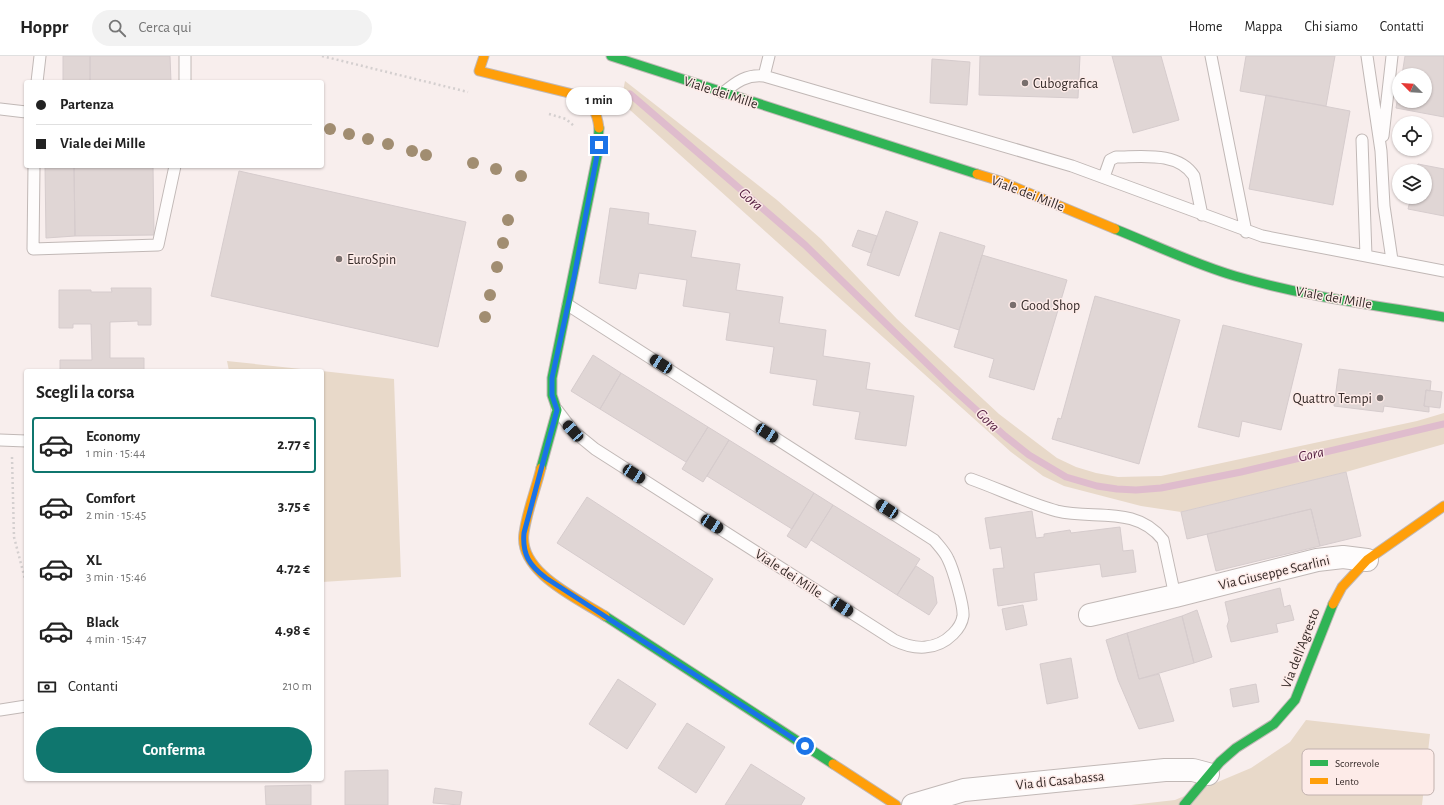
<!DOCTYPE html>
<html lang="it">
<head>
<meta charset="utf-8">
<style>
	:root { --surface:#fff; --page:#f2f2f2; --text:#222; --muted:#767676; --line:#e0e0e0; --accent:#0f766e }
	body { margin:0; font-family:"Alegreya Sans",sans-serif; background:var(--page); color:var(--text); height:100vh; display:flex; flex-direction:column; font-size:15px; white-space:nowrap }
	* { box-sizing:border-box; margin:0 }
	p { font-size:13px; color:var(--muted) }
	.icon { flex:none; width:22px; height:22px; fill:none; stroke:currentColor; stroke-width:2; stroke-linecap:round; stroke-linejoin:round }
	.map { position:relative; flex:1; overflow:hidden }
	.panel { position:absolute; left:24px; top:313px; width:300px; height:412px; display:flex; flex-direction:column; background:var(--surface); border-radius:4px; box-shadow:0 1px 3px #0004 }
	.panel>* { flex:none }
	.guide { position:absolute; left:24px; top:24px; width:300px; height:88px; border-radius:4px; box-shadow:0 1px 3px #0004; display:grid; align-content:center; height:88px; padding:0 12px; background:var(--surface) }
	.needle { width:26px; rotate:294deg }
	.buttons { position:absolute; left:1392px; top:12px; display:grid; gap:8px }
	.buttons a { display:grid; place-items:center; width:40px; height:40px; border-radius:50%; background:var(--surface); box-shadow:0 1px 3px #0004; font-size:20px }
	.end { position:absolute; width:18px; height:18px; margin:-9px; border:5px solid #1a73e8; background:#fff; box-shadow:0 0 0 2px #fff }
	.from { border-radius:50% }
	.bubble { position:absolute; height:28px; border-radius:14px; background:var(--surface); box-shadow:0 1px 3px #0004; font-size:13px; font-weight:600; line-height:28px; text-align:center }
	.car { position:absolute; width:12px; height:24px; margin:-12px -6px; border-radius:5px; box-shadow:0 0 3px 1px #0007; background:linear-gradient(#222 24%,#8ab4d8 0 40%,#222 0 76%,#8ab4d8 0 86%,#222 0) }
	.guide b { display:flex; align-items:center; gap:14px; height:38px; font-size:15px }
	.guide b+b { border-top:1px solid var(--line) }
	.guide i { width:10px; height:10px; background:var(--text) }
	ul { padding:0; list-style:none }
	li { display:flex; align-items:center; gap:12px; height:56px; margin:0 8px 6px; padding:0 4px; border:2px solid transparent; border-radius:4px }
	li div { flex:1 }
	li b { display:block; font-size:15px }
	li em { font-style:normal; font-weight:600 }
	li.active { border-color:var(--accent) }
	li>.icon { width:36px; height:36px; stroke-width:1.5 }
	h2 { padding:0 12px; font-size:18px; line-height:48px }
	.pay { display:flex; align-items:center; gap:10px; height:44px; padding:0 12px; font-size:15px }
	.pay p { margin-inline-start:auto }
	.button { display:flex; gap:8px; margin-top:auto; padding:8px 12px }
	.button a { flex:1; height:46px; border-radius:24px; background:var(--accent); color:#fff; font-size:16px; font-weight:600; line-height:46px; text-align:center }
	header { display:flex; align-items:center; gap:24px; box-sizing:border-box; height:56px; padding:0 20px; background:var(--surface); border-bottom:1px solid var(--line) }
	header strong { font-size:19px }
	nav { display:flex; gap:22px; margin-inline-start:auto; font-size:14px }
	.search { width:280px; height:36px; background:var(--page); display:flex; align-items:center; gap:10px; box-sizing:border-box; padding:0 14px; border-radius:22px; color:var(--muted); font-size:15px }
	.map>svg:first-child { display:block }
	.green { fill:#e8d9c9 }
	.lines { fill:none; stroke-linecap:round; stroke-linejoin:round }
	.stream { stroke:#dfbccd; stroke-width:7 }
	.building { fill:#e0d6d5; stroke:#d6cccd }
	.lane-casing { stroke:#c1b8b6; stroke-width:13 }
	.street-casing { stroke:#c1b8b6; stroke-width:24 }
	.fast-casing { stroke:#c1b8b6; stroke-width:11 }
	.slow-casing { stroke:#c1b8b6; stroke-width:11 }
	.path { stroke:#d4cfcf; stroke-width:2.5; stroke-dasharray:2 3; stroke-linecap:butt }
	.lane { stroke:#fefcfc; stroke-width:11 }
	.street { stroke:#fefcfc; stroke-width:22 }
	.fast { stroke:#30b455; stroke-width:9 }
	.slow { stroke:#ff9f0a; stroke-width:9 }
	.tree { fill:#a18d71 }
	.route { stroke:#1a73e8; stroke-width:5 }
	.poi-dot { fill:#796f6d; stroke:#fdebe8; stroke-width:1.5 }
	.labels { text-anchor:middle; stroke-width:3; stroke-linejoin:round; paint-order:stroke }
	.poi-label { font-size:14px; fill:#352a28; stroke:#fdebe8; text-anchor:start }
	.street-label { font-size:14px; fill:#352a28; stroke:#fdebe8 }
	.water-label { font-size:15px; font-style:italic; fill:#551f41; stroke:#fdebe8 }
	.key { fill:#fdebe8; stroke:#c1b1ae; stroke-width:1 }
	.key-label { font-size:11px; fill:#352a28 }
</style>
</head>
<body>
<header>
<strong>Hoppr</strong>
<div class="search"><svg class="icon" aria-label="search" viewBox="0 0 24 24"><circle cx="10" cy="10" r="6"/><path d="M15 15l6 6"/></svg>Cerca qui</div>
<nav><a>Home</a><a>Mappa</a><a>Chi siamo</a><a>Contatti</a></nav>
</header>
<div class="map">
<svg width="1444" height="749" viewBox="0 0 1444 749">
	<rect width="100%" height="100%" fill="#f8eeed"/>
	<!-- green -->
	<path class="green" d="M625 25 777 144 821 183 897 263 999 358 1057 402 1076 411 1096 417 1118 421 1161 420 1417 365 1444 357V388L1346 416 1181 456 1141 450 1064 430 1043 420 1011 396 621 46Z
		M227 305 320 315H229Z
		M322 315 394 323 401 521 322 526Z
		M1306 664 1430 678 1422 749H1131L1175 744 1251 712 1290 686Z"/>
	<g class="lines">
		<!-- stream -->
		<path class="stream" d="M630 38 805 189 952 332 1005 380 1029 399 1066 421 1097 430 1117 433 1136 434 1161 432 1241 416 1444 368"/>
	</g>
	<!-- building -->
	<path class="building" d="M63 0H90V26H63Z
		M90 0H170L171 26H90Z
		M980 0H1080L1078 42 979 39Z
		M1112 0H1161L1179 64 1133 77Z
		M1246 0H1335L1326 50 1240 35Z
		M1405 0H1444V61L1396 52 1399 34V45H1425V19H1402Z
		M932 3 970 6 967 49 930 47Z
		M1266 39 1350 55 1333 149 1249 133Z
		M1418 108 1444 113V160L1408 153 1411 141H1425V115H1416Z
		M45 110H74L75 180 46 182Z
		M74 110H153L154 179 75 180Z
		M239 115 466 166 438 291 211 240Z
		M610 152 649 157 648 168 696 175 691 201 740 208 736 234 783 241 779 267 826 274 823 300 870 307 866 333 914 340 906 390 855 383 860 356 813 349 817 324 770 317 774 291 726 284 730 257 683 250 687 224 639 217 636 233 599 227Z
		M886 155 918 166 899 220 867 209Z
		M858 174 877 180 871 197 852 190Z
		M940 176 985 190 959 274 915 260Z
		M982 199 1067 224 1034 334 989 321 994 303 954 291Z
		M111 232H151V269H138V265L110 266V302H144V315H60V304H92L91 268H73V272H59V234H91V236H112Z
		M1095 240 1180 264 1139 408 1052 383 1058 362 1061 363Z
		M1223 269 1302 288 1281 374 1242 365 1239 381 1198 371Z
		M593 299 621 317 600 353 571 335Z
		M1339 313 1431 325 1430 335 1426 334 1424 350 1429 351V356L1384 350 1383 356 1334 350Z
		M621 317 708 371 686 406 600 353Z
		M1426 334 1442 336 1440 352 1424 350Z
		M708 371 729 384 703 426 682 413Z
		M729 384 814 437 792 473 707 420Z
		M1346 416 1361 480 1320 490 1311 453 1187 483 1181 456Z
		M814 437 833 449 806 492 787 480Z
		M587 441 713 523 684 569 557 487Z
		M833 449 920 503 897 539 811 484Z
		M1311 453 1320 490 1216 515 1207 478Z
		M1032 455 1036 482 1044 481V478L1070 474 1071 477 1120 471 1123 495 1133 494 1136 516 1102 521 1100 508 1034 517 1037 544 998 550 993 513 1004 512 1001 491 990 493 985 462Z
		M916 510 933 521 937 547 929 559 897 539Z
		M1280 532 1284 551 1290 549 1294 564 1276 568 1278 576 1231 586 1227 570 1229 564 1225 546Z
		M1023 549 1027 569 1006 574 1002 553Z
		M1197 554 1212 601 1194 607 1182 560Z
		M1182 560 1194 607 1139 623 1127 577Z
		M1127 577 1139 623 1159 618 1174 665 1139 673 1118 624 1106 584Z
		M1071 602 1078 642 1047 648 1040 608Z
		M618 623 656 648 627 693 589 668Z
		M1256 628 1259 646 1233 651 1230 633Z
		M687 667 725 691 696 737 658 712Z
		M751 708 805 742 801 749H725Z
		M388 714V749H345V715Z
		M311 729V749H266L265 730Z
		M435 732 462 736 460 749 433 747Z"/>
	<g class="lines">
		<!-- lane casing -->
		<g class="lane-casing">
			<path id="lane" d="M1211 0 1246 176
				M1367 0 1381 95 1384 150 1392 204
				M764 20 769 0
				M37 26 40 0
				M185 26V0
				M723 37C736 26 747 18 764 20L1072 110 1262 180 1444 215
				M0 53 26 56
				M1383 80 1392 0
				M1362 84 1366 200
				M34 110 33 193 158 189 175 110
				M1104 121 1110 104 1116 101C1141 101 1178 95 1194 120L1202 159
				M557 354 573 375 595 393 894 584C914 594 936 595 953 578 958 573 962 567 963 560 964 550 953 513 948 503 945 496 939 490 934 484L568 249
				M0 384 26 385
				M971 423C999 433 1028 447 1057 455 1093 464 1136 449 1163 484L1175 540
				M0 654 26 650"/>
		</g>
		<!-- street casing -->
		<g class="street-casing">
			<path id="street" d="M1090 559 1175 540 1317 504 1343 501 1367 504
				M913 749 964 734 1165 714H1193L1208 718"/>
		</g>
		<!-- fast casing -->
		<g class="fast-casing">
			<path id="fast" d="M611 0 977 118
				M1115 173C1155 189 1194 208 1235 220 1303 240 1374 249 1444 261
				M541 412 557 354 552 339V322L597 101 599 72
				M605 560 833 708
				M1184 749 1220 706 1236 692 1274 668 1295 644 1333 548"/>
		</g>
		<!-- slow casing -->
		<g class="slow-casing">
			<path id="slow" d="M484 0 479 15 577 39C592 46 597 56 599 72
				M977 118 1000 125 1115 173
				M541 412C536 433 527 455 524 477 518 516 577 542 605 560
				M1333 548 1342 531 1367 504 1444 450
				M833 708 896 749"/>
		</g>
		<!-- path -->
		<path class="path" d="M322 0 468 36
			M549 58 566 63 574 70
			M12 401 14 481 26 527"/>
		<!-- lane -->
		<use href="#lane" class="lane"/>
		<!-- street -->
		<use href="#street" class="street"/>
		<!-- fast -->
		<use href="#fast" class="fast"/>
		<!-- slow -->
		<use href="#slow" class="slow"/>
	</g>
	<!-- trees -->
	<g class="tree">
		<circle cx="330" cy="73" r="6"/>
		<circle cx="349" cy="78" r="6"/>
		<circle cx="368" cy="83" r="6"/>
		<circle cx="388" cy="88" r="6"/>
		<circle cx="412" cy="95" r="6"/>
		<circle cx="426" cy="99" r="6"/>
		<circle cx="473" cy="107" r="6"/>
		<circle cx="496" cy="113" r="6"/>
		<circle cx="521" cy="120" r="6"/>
		<circle cx="508" cy="164" r="6"/>
		<circle cx="503" cy="187" r="6"/>
		<circle cx="497" cy="211" r="6"/>
		<circle cx="490" cy="239" r="6"/>
		<circle cx="485" cy="261" r="6"/>
	</g>
	<g class="lines">
		<!-- route -->
		<path class="route" d="M599 89 574 221 552 322V339L557 354 524 477C522 499 530 510 546 522L805 690"/>
	</g>
	<!-- markers -->
	<g class="poi-dot">
		<circle cx="1025" cy="27" r="4"/>
		<circle cx="339" cy="203" r="4"/>
		<circle cx="1013" cy="249" r="4"/>
		<circle cx="1380" cy="342" r="4"/>
	</g>
	<g class="labels">
		<!-- poi labels -->
		<g class="poi-label">
			<text x="1033" y="32">Cubografica</text>
			<text x="347" y="208">EuroSpin</text>
			<text x="1021" y="254">Good Shop</text>
			<text x="1372" y="347" text-anchor="end">Quattro Tempi</text>
		</g>
		<!-- street labels -->
		<g class="street-label">
			<text transform="translate(721 36) rotate(18)" y="5">Viale dei Mille</text>
			<text transform="translate(1028 137) rotate(21)" y="5">Viale dei Mille</text>
			<text transform="translate(1334 241) rotate(10)" y="5">Viale dei Mille</text>
			<text transform="translate(1274 516) rotate(-13)" y="5">Via Giuseppe Scarlini</text>
			<text transform="translate(789 517) rotate(33)" y="5">Viale dei Mille</text>
			<text transform="translate(1300 592) rotate(-69)" y="5">Via dell'Agresto</text>
			<text transform="translate(1060 724) rotate(-6)" y="5">Via di Casabassa</text>
		</g>
		<!-- water labels -->
		<g class="water-label">
			<text transform="translate(751 143) rotate(41)" y="5">Gora</text>
			<text transform="translate(988 364) rotate(44)" y="5">Gora</text>
			<text transform="translate(1311 398) rotate(-13)" y="5">Gora</text>
		</g>
	</g>
	<!-- legend -->
	<rect x="1302" y="693" width="132" height="46" rx="6" class="key"/>
	<rect x="1310" y="704" width="18" height="6" fill="#30b455"/>
	<rect x="1310" y="722" width="18" height="6" fill="#ff9f0a"/>
	<g class="key-label">
		<text x="1335" y="711">Scorrevole</text>
		<text x="1335" y="729">Lento</text>
	</g>
</svg>
<div class="buttons">
<a><svg class="needle" viewBox="-14 -14 28 28"><path d="M0-13l5 13h-10z" fill="#e53935"/><path d="M0 13l5-13h-10z" fill="#767676"/></svg></a>
<a><svg class="icon" aria-label="locate" viewBox="0 0 24 24"><circle cx="12" cy="12" r="6"/><path d="M12 2v4M12 18v4M2 12h4M18 12h4"/></svg></a>
<a><svg class="icon" aria-label="layers" viewBox="0 0 24 24"><path d="M12 4l9 5-9 5-9-5zM3 14l9 5 9-5"/></svg></a>
</div>
<i class="end from" style="left:805px;top:690px"></i>
<i class="end" style="left:599px;top:89px"></i>
<div class="bubble" style="left:566px;top:31px;width:66px">1 min</div>
<i class="car" style="left:661px;top:308px;rotate:303deg"></i>
<i class="car" style="left:573px;top:375px;rotate:318deg"></i>
<i class="car" style="left:767px;top:377px;rotate:123deg"></i>
<i class="car" style="left:634px;top:418px;rotate:123deg"></i>
<i class="car" style="left:887px;top:453px;rotate:303deg"></i>
<i class="car" style="left:712px;top:468px;rotate:123deg"></i>
<i class="car" style="left:842px;top:551px;rotate:123deg"></i>
<div class="guide">
<b><i class="from"></i>Partenza</b>
<b><i></i>Viale dei Mille</b>
</div>
<section class="panel">
<h2>Scegli la corsa</h2>
<ul>
<li class="active"><svg class="icon" aria-label="car" viewBox="0 0 24 24"><path d="M5 17H2v-5l4-1 3-4h7l3 4 3 1v5h-3M9 17h6M6 11h13"/><circle cx="7" cy="17" r="2"/><circle cx="17" cy="17" r="2"/></svg><div><b>Economy</b><p>1 min · 15:44</p></div><em>2.77 €</em></li>
<li><svg class="icon" aria-label="car" viewBox="0 0 24 24"><path d="M5 17H2v-5l4-1 3-4h7l3 4 3 1v5h-3M9 17h6M6 11h13"/><circle cx="7" cy="17" r="2"/><circle cx="17" cy="17" r="2"/></svg><div><b>Comfort</b><p>2 min · 15:45</p></div><em>3.75 €</em></li>
<li><svg class="icon" aria-label="car" viewBox="0 0 24 24"><path d="M5 17H2v-5l4-1 3-4h7l3 4 3 1v5h-3M9 17h6M6 11h13"/><circle cx="7" cy="17" r="2"/><circle cx="17" cy="17" r="2"/></svg><div><b>XL</b><p>3 min · 15:46</p></div><em>4.72 €</em></li>
<li><svg class="icon" aria-label="car" viewBox="0 0 24 24"><path d="M5 17H2v-5l4-1 3-4h7l3 4 3 1v5h-3M9 17h6M6 11h13"/><circle cx="7" cy="17" r="2"/><circle cx="17" cy="17" r="2"/></svg><div><b>Black</b><p>4 min · 15:47</p></div><em>4.98 €</em></li>
</ul>
<div class="pay"><svg class="icon" aria-label="cash" viewBox="0 0 24 24"><path d="M3 7h18v10H3z"/><circle cx="12" cy="12" r="2"/></svg>Contanti<p>210 m</p></div>
<div class="button"><a>Conferma</a></div>
</section>
</div>
</body>
</html>
